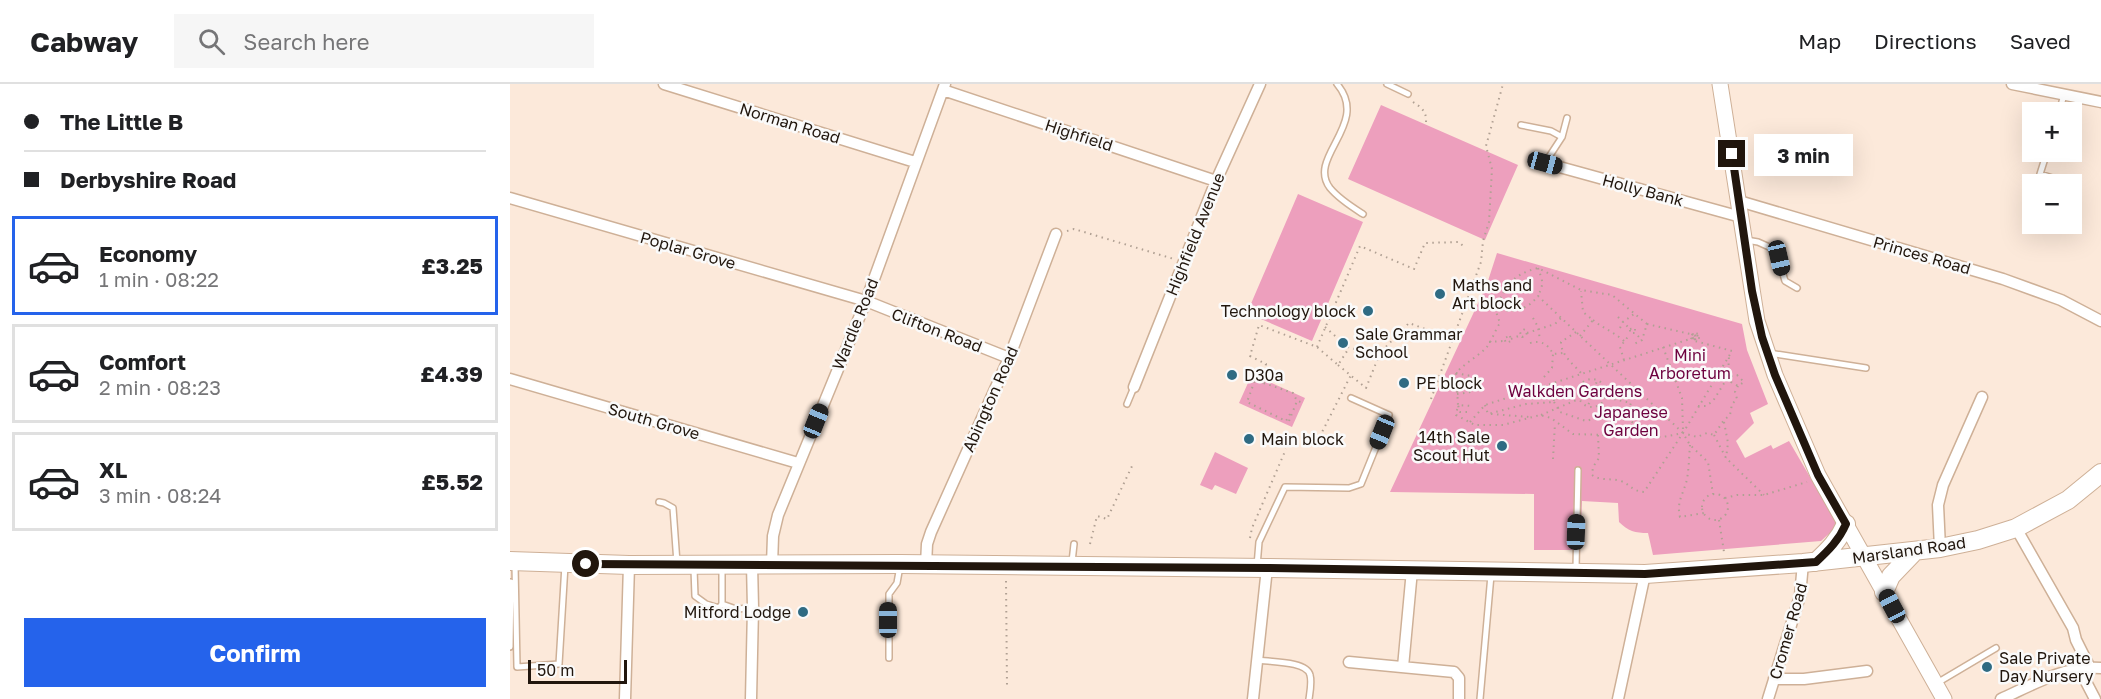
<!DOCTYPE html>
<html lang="en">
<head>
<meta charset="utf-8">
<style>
	:root { --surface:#fff; --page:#f6f6f6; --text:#202124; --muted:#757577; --line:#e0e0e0; --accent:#2563eb }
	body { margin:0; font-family:"Golos Text",sans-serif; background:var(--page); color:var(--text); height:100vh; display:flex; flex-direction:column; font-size:22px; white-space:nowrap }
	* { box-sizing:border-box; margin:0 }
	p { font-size:20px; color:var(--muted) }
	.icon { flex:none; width:33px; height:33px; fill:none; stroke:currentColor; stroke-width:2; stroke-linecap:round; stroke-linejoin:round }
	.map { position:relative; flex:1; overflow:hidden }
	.panel { display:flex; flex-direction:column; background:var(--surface); width:510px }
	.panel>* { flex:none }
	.top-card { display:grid; align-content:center; height:132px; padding:0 24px; background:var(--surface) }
	.buttons { position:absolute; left:1512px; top:18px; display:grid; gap:12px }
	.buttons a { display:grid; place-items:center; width:60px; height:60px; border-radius:0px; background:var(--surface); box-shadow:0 6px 24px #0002; font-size:30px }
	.scale { position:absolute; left:18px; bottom:15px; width:99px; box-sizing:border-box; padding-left:6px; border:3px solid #21160d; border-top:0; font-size:16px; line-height:21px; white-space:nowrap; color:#21160d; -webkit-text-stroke:4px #fafafa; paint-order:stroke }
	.end { position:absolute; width:27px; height:27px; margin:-14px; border:8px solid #21160d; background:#fff; box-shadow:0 0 0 3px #fff }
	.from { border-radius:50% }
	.bubble { position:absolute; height:42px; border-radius:0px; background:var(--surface); box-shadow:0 6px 24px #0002; font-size:20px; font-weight:700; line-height:42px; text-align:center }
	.car { position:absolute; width:18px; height:36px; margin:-18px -9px; border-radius:8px; box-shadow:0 0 4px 2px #0007; background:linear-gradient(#222 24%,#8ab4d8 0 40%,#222 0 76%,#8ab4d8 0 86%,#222 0) }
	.top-card b { display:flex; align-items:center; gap:21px; height:57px; font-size:22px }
	.top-card b+b { border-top:2px solid var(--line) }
	.top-card i { width:15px; height:15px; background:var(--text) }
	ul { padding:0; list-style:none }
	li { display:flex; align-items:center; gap:18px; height:99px; margin:0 12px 9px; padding:0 12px; border:3px solid var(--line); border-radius:0px }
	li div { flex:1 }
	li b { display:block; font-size:22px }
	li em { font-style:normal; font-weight:700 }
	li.on { border-color:var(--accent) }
	li>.icon { width:54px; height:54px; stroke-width:1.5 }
	.primary-button { display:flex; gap:12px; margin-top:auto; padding:12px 24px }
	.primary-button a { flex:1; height:69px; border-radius:0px; background:var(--accent); color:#fff; font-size:24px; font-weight:700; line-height:69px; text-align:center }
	header { display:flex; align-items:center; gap:36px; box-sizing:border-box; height:84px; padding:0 30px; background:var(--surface); border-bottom:2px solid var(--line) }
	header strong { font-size:28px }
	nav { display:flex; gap:33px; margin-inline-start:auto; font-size:21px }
	.search { width:420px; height:54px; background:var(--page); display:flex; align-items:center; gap:15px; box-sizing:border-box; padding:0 21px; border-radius:0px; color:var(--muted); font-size:22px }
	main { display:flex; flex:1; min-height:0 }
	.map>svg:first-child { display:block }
	.green { fill:#ed9fbd }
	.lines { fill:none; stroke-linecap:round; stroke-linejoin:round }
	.lane-casing { stroke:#ceb097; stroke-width:8 }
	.street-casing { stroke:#ceb097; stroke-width:13 }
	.secondary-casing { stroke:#ceb097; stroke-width:17 }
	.primary-casing { stroke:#ceb097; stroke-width:20 }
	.path { stroke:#b0a093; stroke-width:2; stroke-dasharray:1.5 4.5; stroke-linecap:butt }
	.lane { stroke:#fff; stroke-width:5 }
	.street { stroke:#fff; stroke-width:10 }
	.secondary { stroke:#fff; stroke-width:15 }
	.primary { stroke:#fff; stroke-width:18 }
	.route { stroke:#21160d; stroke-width:8 }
	.poi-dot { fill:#2f6b83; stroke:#fafafa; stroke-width:2 }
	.labels { text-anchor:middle; stroke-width:5; stroke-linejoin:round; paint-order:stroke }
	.street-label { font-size:16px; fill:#21160d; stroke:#fafafa }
	.poi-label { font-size:16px; fill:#21160d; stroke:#fafafa; text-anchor:start }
	.park-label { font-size:16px; fill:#6d003e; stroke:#fafafa }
</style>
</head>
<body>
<header>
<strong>Cabway</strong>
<div class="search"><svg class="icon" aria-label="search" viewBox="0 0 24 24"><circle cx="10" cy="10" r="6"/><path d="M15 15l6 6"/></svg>Search here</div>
<nav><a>Map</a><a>Directions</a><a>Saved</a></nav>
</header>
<main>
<section class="panel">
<div class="top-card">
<b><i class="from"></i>The Little B</b>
<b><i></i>Derbyshire Road</b>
</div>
<ul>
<li class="on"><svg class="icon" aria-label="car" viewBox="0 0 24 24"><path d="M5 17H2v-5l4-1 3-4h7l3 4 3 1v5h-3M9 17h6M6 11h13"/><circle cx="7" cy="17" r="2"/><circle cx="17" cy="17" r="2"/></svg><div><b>Economy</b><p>1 min · 08:22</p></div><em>£3.25</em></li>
<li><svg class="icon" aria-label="car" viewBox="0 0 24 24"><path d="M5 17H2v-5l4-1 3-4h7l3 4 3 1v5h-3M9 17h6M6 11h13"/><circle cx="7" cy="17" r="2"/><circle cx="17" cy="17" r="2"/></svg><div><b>Comfort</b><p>2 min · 08:23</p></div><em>£4.39</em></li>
<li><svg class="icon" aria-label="car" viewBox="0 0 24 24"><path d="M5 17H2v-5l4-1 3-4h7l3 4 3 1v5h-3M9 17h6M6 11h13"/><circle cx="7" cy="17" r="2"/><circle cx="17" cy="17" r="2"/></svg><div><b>XL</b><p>3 min · 08:24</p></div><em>£5.52</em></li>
</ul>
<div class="primary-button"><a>Confirm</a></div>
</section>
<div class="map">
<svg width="1591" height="615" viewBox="0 0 1591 615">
	<rect width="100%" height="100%" fill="#fce9da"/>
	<!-- green -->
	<path class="green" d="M871 21 1008 81 975 156 838 95Z
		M788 110 853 138 802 257 737 229Z
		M987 169 1232 240 1237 266 1258 320 1240 329 1244 339 1226 357 1235 374 1261 361 1263 365 1279 357 1324 434 1326 438 1323 446 1311 457 1143 471 1138 449C1125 449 1118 447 1109 438L1108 419 1072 417 1070 466H1024V410L880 408 977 200Z
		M742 290 795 314 782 343 729 319Z
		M705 368 738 384 726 410 705 401 702 406 690 401Z"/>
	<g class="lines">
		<!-- lane casing -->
		<g class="lane-casing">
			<path id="lane" d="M827 0C861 40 796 73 820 104 829 115 842 123 853 130
				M877 0 898 10
				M1549 28 1554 11
				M1011 41 1041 47 1052 53
				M1537 68 1530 90 1561 100
				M1035 79 1052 53 1057 34
				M1236 156 1248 158 1266 166 1275 197 1287 204
				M1259 269 1356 284
				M617 320 624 303
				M149 418 154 419 163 424 167 479
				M562 478 564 460
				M5 481 7 583 49 580 55 481
				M747 482 749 458 775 403 839 404 851 400 879 331 841 314
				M184 485 185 512 196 520 209 524 212 520V483
				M1066 485 1068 386
				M212 520 226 525 242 524
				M0 563 1 498
				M379 574V510L387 499 390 482
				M747 576C760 578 797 577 800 591 802 598 800 608 799 615
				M1427 599 1486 564
				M970 615 981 491"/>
		</g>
		<!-- street casing -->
		<g class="street-casing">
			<path id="street" d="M154 0 405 78
				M1502 0 1591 18
				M433 6 706 97
				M1035 79 1231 133
				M0 114 356 217 499 274
				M1229 117 1493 195 1551 216 1591 237
				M0 295 288 379
				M624 303 706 97 750 0
				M1506 444 1563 544 1566 556 1579 582
				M1430 464 1428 421 1433 401 1472 313
				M262 481 263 452 268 431 356 217 435 0
				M416 481 417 460 421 448 499 274 546 150
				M839 578 944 588 949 594V615
				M1579 582 1574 594 1585 615
				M893 583 902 486
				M1264 595H1294L1357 587
				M115 615 119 481
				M241 615 243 524 242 480
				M743 615 757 484
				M1108 615 1135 490
				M1258 615 1290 512 1293 479
				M1491 615C1522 601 1556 581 1591 584"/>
		</g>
		<!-- secondary casing -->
		<g class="secondary-casing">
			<path id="secondary" d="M1210 0 1247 237 1265 291 1308 391 1434 615"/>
		</g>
		<!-- primary casing -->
		<g class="primary-casing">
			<path id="primary" d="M0 477 119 481 390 480 757 484 1135 490 1293 479 1430 464 1468 456 1506 444 1558 416 1591 389
				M1306 478C1319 466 1329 456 1336 440
				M1374 508 1381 492 1405 467"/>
		</g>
		<!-- path -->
		<path class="path" d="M903 18C911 23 917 28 916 38
			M557 147 564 145 664 175
			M1028 184C1033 198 1034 199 1028 212
			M985 225C997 201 1001 191 1028 184L1071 206 1102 211 1137 240 1132 256 1124 260
			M1108 233 1120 245V249H1125L1132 256
			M1023 234 1028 243 1030 256
			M1083 236C1094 245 1104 248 1114 257
			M815 243 839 264 870 269 899 239 915 245
			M1110 244 1113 238 1124 230
			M1120 245 1125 244V249
			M1066 248 1051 258C1051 271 1063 280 1072 290
			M1017 249 1045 240 1051 234
			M1000 252 1001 257 996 259 994 254Z
			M1070 252 1083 236 1073 228 1071 207
			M1001 255 1011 251 1010 248 1015 245 1017 251 1012 253 1011 251
			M979 258 994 257
			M1020 259C1031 256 1038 260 1043 270L1053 269
			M807 263 850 162 904 185 915 159 949 158 954 163
			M1153 263 1172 314 1173 346
			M1114 276 1110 263 1120 250
			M828 281 856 304 870 269
			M946 289 961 292
			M1034 293 1042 284 1043 270
			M1218 293 1219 272
			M1068 309a14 14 0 1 1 28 0a14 14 0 1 1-28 0Z
			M752 299 756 280 740 272 749 241 807 263 828 281 839 264
			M1078 307 1084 305 1087 297
			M1078 308 1081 313 1078 322
			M947 310 961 308
			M921 315 971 178 973 157 979 138 982 85 976 62 993 0
			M1044 318 1050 328 1076 337 1097 331C1104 336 1109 337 1117 334V329L1121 319 1086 311 1084 305
			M975 321 978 330 1016 320 1044 318 1043 306 1041 300
			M1188 322H1196L1203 317 1218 293 1227 291 1234 298 1228 302 1221 298 1220 293
			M957 328H950L948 321 961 322
			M780 330 776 337 737 318 745 296 783 309 787 317 791 318
			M981 330 1020 333
			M1031 331 1069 315
			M1117 334 1126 341 1130 352 1153 353 1173 349 1187 353 1197 349 1204 351 1214 336 1220 331 1222 320 1227 315 1225 308 1228 302
			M779 337 787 317
			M960 338 975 321 1183 254 1182 253 1184 251 1187 252 1185 255 1186 256 1188 254 1187 250H1183L1181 253 1183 249 1189 250V255L1185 256 1184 254 1186 253 1184 252
			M1214 338 1218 359 1216 374
			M1088 351 1089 374 1083 383 1082 391C1090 397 1101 394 1111 397 1121 401 1122 407 1134 408L1173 349 1222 267 1185 257 1181 254 1180 250 1137 240
			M1204 351 1216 374 1254 411
			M1130 352 1063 350 1041 334 1030 331 993 341H965L946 331 948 321 946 289C955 279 967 273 976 264 981 259 985 246 990 239L985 225C1003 229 1016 227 1028 212L1173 349 1180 361 1198 378 1203 410
			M807 358 841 291
			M1180 361C1179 372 1179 384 1177 395 1174 409 1166 418 1170 433L1194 429
			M1043 375 1045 339
			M1192 423a13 13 0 1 1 26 0a13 13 0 1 1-26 0Z
			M1215 414 1227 411H1254L1297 398
			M1209 436 1214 468
			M740 454 742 444 776 365
			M580 460 587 432 597 435 623 380
			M496 497 497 602"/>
		<!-- lane -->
		<use href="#lane" class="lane"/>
		<!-- street -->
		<use href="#street" class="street"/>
		<!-- secondary -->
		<use href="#secondary" class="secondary"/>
		<!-- primary -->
		<use href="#primary" class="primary"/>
	</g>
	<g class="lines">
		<!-- route -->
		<path class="route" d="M76 480 757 484 1135 490 1306 478C1319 466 1329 456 1336 440L1308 391 1265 291 1252 253 1242 207 1222 70"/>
	</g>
	<!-- markers -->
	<g class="poi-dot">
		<circle cx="930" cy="210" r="6"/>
		<circle cx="858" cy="227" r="6"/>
		<circle cx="833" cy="259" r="6"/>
		<circle cx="722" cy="291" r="6"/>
		<circle cx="894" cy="299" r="6"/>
		<circle cx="739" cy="355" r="6"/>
		<circle cx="992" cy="362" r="6"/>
		<circle cx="293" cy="528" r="6"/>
		<circle cx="1477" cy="583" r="6"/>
	</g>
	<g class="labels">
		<!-- street labels -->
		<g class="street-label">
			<text transform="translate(280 39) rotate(17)" y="6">Norman Road</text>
			<text transform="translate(569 51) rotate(18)" y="6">Highfield</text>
			<text transform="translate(1133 106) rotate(15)" y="6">Holly Bank</text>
			<text transform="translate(685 150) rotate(-68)" y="6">Highfield Avenue</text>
			<text transform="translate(178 166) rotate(16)" y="6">Poplar Grove</text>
			<text transform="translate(1412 171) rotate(16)" y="6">Princes Road</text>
			<text transform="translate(345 240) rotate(-68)" y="6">Wardle Road</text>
			<text transform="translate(427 246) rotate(21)" y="6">Clifton Road</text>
			<text transform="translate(480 315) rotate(-66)" y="6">Abington Road</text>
			<text transform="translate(144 337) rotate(16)" y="6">South Grove</text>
			<text transform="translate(1399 466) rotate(-8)" y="6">Marsland Road</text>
			<text transform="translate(1278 547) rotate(-74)" y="6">Cromer Road</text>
		</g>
		<!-- poi labels -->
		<g class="poi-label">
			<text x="942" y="207">Maths and<tspan x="942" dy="18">Art block</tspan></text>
			<text x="846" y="233" text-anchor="end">Technology block</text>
			<text x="845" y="256">Sale Grammar<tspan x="845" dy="18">School</tspan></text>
			<text x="734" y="297">D30a</text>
			<text x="906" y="305">PE block</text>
			<text x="980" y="359" text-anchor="end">14th Sale<tspan x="980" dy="18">Scout Hut</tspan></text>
			<text x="751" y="361">Main block</text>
			<text x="281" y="534" text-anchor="end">Mitford Lodge</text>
			<text x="1489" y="580">Sale Private<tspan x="1489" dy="18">Day Nursery</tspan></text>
		</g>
		<!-- park labels -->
		<g class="park-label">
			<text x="1180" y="277">Mini<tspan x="1180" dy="18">Arboretum</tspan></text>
			<text x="1065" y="313">Walkden Gardens</text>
			<text x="1121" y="334">Japanese<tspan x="1121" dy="18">Garden</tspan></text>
		</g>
	</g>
</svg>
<div class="buttons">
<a>+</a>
<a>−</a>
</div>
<div class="scale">50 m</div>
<i class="end from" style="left:76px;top:480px"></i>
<i class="end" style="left:1222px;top:70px"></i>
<div class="bubble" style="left:1244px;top:50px;width:99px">3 min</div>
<i class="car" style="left:1035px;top:79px;rotate:105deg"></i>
<i class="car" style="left:1269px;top:174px;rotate:167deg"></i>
<i class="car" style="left:306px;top:337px;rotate:22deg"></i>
<i class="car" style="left:872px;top:348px;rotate:202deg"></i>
<i class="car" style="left:1066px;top:448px;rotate:2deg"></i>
<i class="car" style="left:1382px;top:522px;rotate:332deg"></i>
<i class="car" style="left:378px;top:536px;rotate:0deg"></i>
</div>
</main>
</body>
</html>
